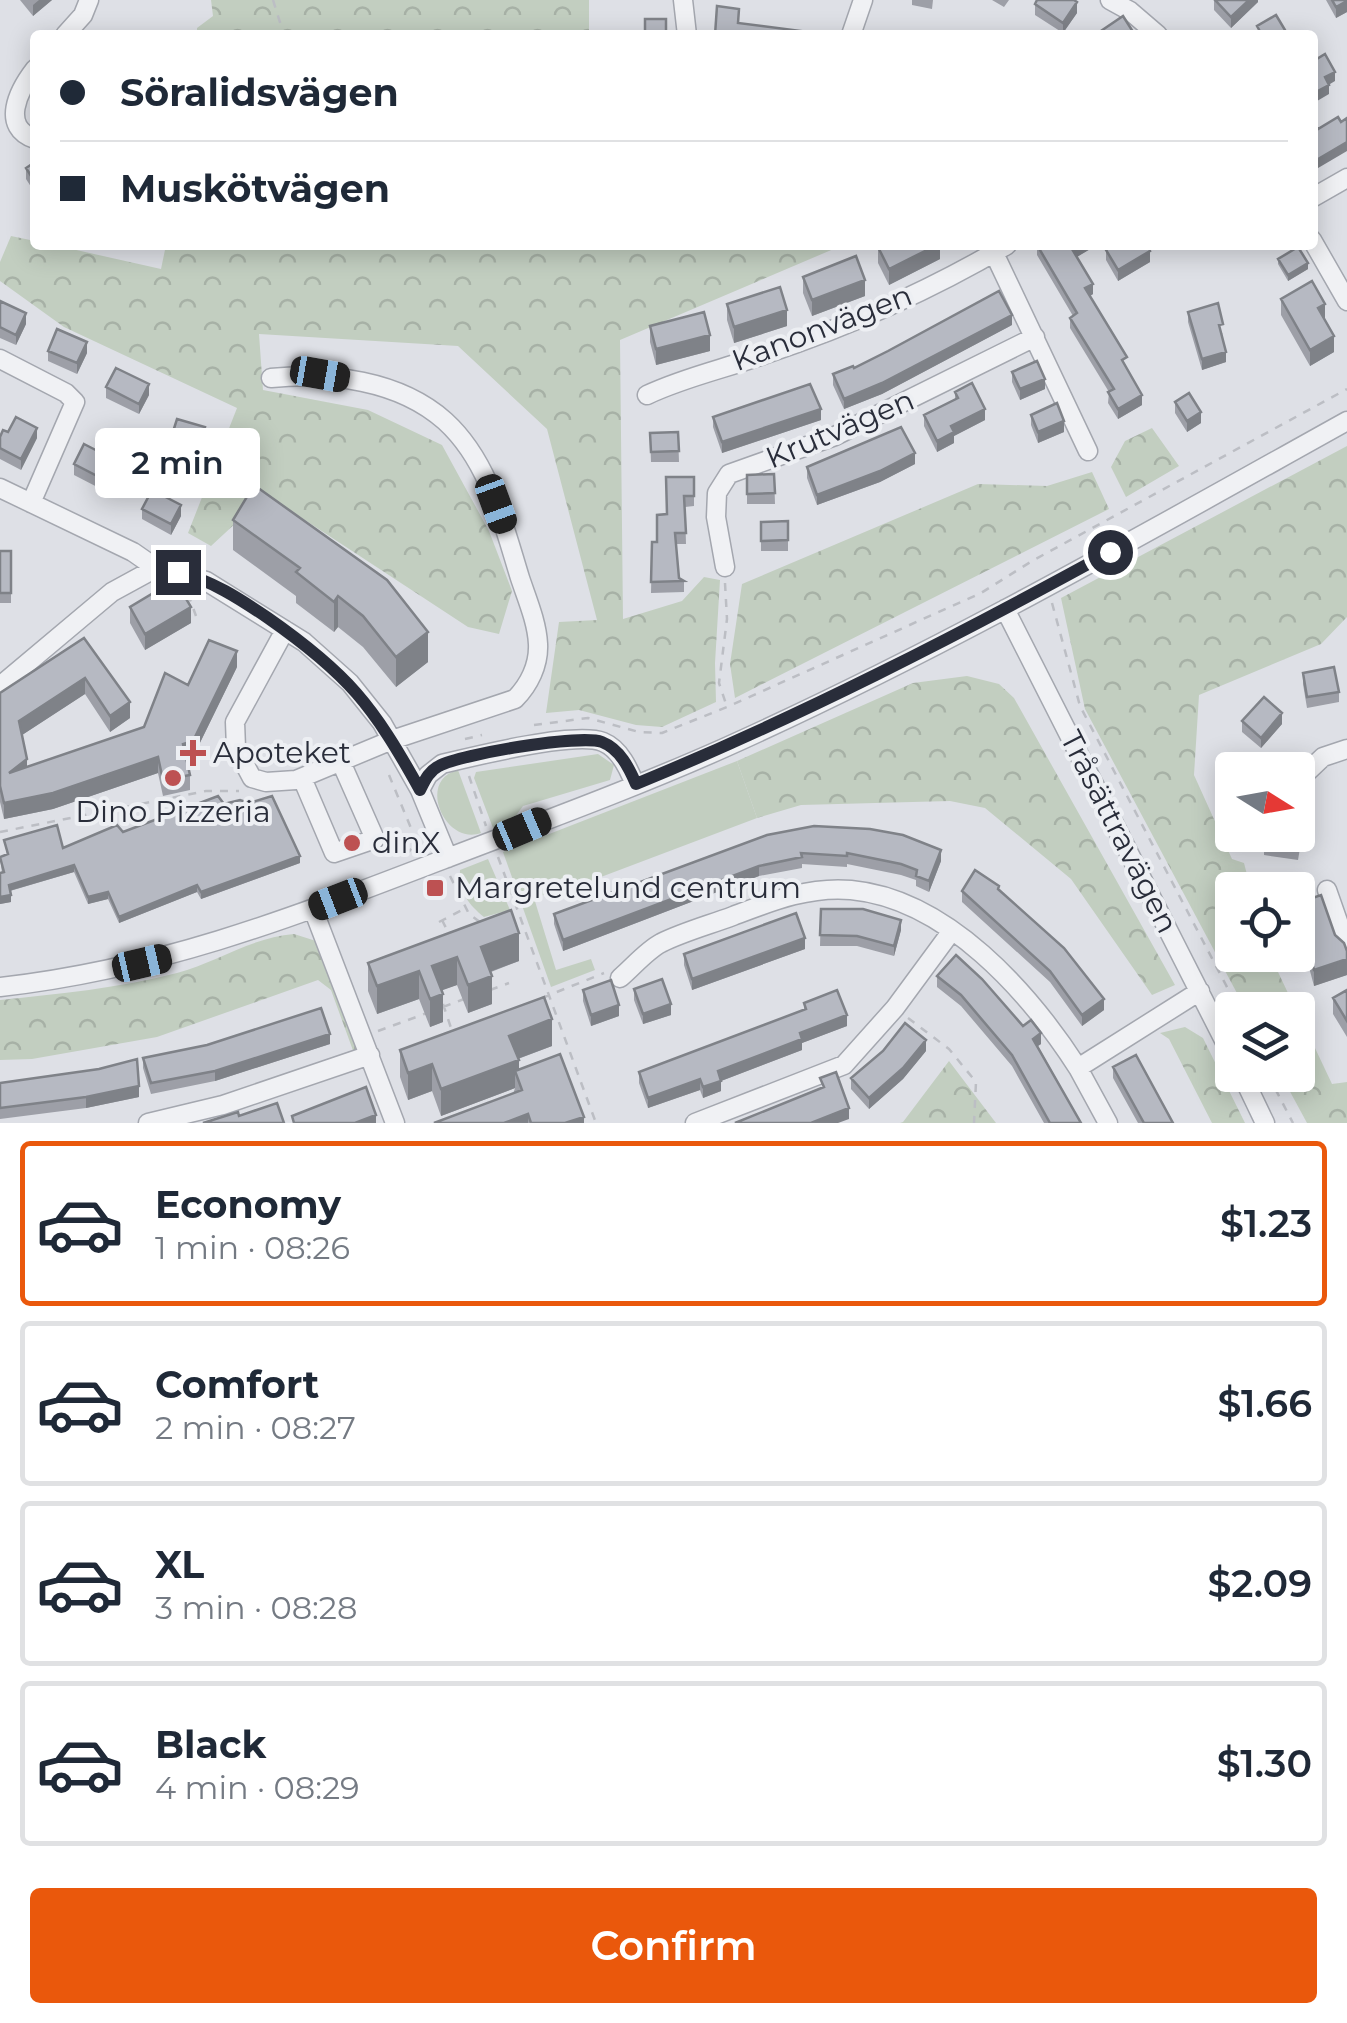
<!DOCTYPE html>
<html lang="en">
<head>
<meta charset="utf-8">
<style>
	:root { --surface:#fff; --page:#f6f6f7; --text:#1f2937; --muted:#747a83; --line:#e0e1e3; --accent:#ea580c }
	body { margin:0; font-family:Montserrat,sans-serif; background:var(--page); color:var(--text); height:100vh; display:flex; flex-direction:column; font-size:38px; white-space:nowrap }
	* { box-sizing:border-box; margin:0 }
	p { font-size:32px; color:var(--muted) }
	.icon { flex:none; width:55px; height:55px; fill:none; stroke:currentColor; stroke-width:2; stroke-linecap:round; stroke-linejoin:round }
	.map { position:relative; height:1123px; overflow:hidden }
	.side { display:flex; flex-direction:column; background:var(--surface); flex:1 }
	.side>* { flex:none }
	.top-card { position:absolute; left:30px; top:30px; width:1288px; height:220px; border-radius:10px; box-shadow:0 5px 25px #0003; display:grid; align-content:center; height:220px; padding:0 30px; background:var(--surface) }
	.needle { width:65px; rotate:101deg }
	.fabs { position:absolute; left:1215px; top:752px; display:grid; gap:20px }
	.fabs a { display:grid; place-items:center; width:100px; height:100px; border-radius:10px; background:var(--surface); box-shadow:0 5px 25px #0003; font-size:50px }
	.end { position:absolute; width:45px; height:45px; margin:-22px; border:12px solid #292d3a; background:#fff; box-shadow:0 0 0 5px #fff }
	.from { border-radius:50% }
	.bubble { position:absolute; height:70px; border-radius:10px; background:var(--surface); box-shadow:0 5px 25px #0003; font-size:32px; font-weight:600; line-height:70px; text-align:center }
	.car { position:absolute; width:30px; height:60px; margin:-30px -15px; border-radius:12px; box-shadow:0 0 8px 2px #0007; background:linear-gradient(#222 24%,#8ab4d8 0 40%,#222 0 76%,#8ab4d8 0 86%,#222 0) }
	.top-card b { display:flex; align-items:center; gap:35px; height:95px; font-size:38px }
	.top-card b+b { border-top:2px solid var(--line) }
	.top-card i { width:25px; height:25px; background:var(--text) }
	ul { padding:18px 0 0; list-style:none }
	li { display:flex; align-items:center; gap:30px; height:165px; margin:0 20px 15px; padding:0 10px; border:5px solid var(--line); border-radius:10px }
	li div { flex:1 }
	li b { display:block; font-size:38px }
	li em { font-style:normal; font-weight:600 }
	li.on { border-color:var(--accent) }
	li>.icon { width:90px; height:90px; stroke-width:1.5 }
	.button { display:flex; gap:20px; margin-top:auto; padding:20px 30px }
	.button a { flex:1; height:115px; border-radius:10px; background:var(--accent); color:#fff; font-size:40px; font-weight:600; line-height:115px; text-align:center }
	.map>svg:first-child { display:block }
	.grass { fill:#c2cec0 }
	.forest { fill:url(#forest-crowns) }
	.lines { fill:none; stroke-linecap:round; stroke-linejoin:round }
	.minor-casing { stroke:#a4a7af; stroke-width:21 }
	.path { stroke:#bcbec4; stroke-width:2.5; stroke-dasharray:8 8; stroke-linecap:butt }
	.minor { stroke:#f0f1f4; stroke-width:18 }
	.wall { fill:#9d9fa7 }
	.shaded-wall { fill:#7f8288 }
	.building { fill:#b6b9c2; stroke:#7f8288; stroke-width:2.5 }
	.route { stroke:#292d3a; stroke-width:12 }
	.poi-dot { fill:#bd5152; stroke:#edeff3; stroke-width:4 }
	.labels { text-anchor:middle; stroke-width:8; stroke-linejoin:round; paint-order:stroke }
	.street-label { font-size:30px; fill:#292d3a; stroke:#edeff3 }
	.poi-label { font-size:30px; fill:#292d3a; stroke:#edeff3; text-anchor:start }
</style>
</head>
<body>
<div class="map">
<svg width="1347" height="1123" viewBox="0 0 1347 1123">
	<defs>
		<pattern id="forest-crowns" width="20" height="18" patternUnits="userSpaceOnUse" patternTransform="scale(2.5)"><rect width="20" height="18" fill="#c2cec0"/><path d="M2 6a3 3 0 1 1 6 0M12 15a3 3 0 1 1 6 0" fill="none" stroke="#a7b1a6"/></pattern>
	</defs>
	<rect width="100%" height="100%" fill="#dee0e6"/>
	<!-- grass -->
	<path class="grass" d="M598 754 614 765 610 780 523 806 515 817 493 828 474 778 476 772Z
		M737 761 757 818 593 880 534 898 556 970 591 959 595 970 551 987 503 852Z
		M458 770 481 833C445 846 416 780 458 770Z
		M488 859 510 910 484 917C468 904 459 892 460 870Z"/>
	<!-- forest -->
	<path class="forest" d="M211 0H589V35H197V28L213 16Z
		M11 236 35 241V245H54L161 269 166 245H843L620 340 623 619 682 601 704 577 720 580 715 663 716 702 662 727 636 725 579 710 546 713 559 622 597 620 547 429 458 346 259 334 263 390 368 410 442 445 489 531 512 591 499 634 468 627 282 505 251 509 211 546 188 533 237 408 64 327 0 281V262Z
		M1152 428 1179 466 1126 497 1111 467 1125 441Z
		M1347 446V617L1321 644 1199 695 1194 775 1232 859 1244 863 1251 890H1232V955H1270L1296 1010H1246L1085 709 1061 598Z
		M1092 472 1109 509 735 698 730 664 742 584 978 484 1047 486Z
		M967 676 999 684 1014 698 1175 985 1152 995 1071 879 985 808 950 801 801 805 757 818 737 761 913 683Z
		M294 934 316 941 359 1055 355 1056 331 990 318 980 157 1037 32 1059 0 1060V1000C59 994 119 988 177 973 217 962 253 937 294 934Z
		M1298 1012 1332 1084 1347 1082V1123H1307L1281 1075H1298Z
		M1185 1027 1203 1038 1245 1123H1212L1169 1039 1160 1033Z
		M949 1061 996 1123H900L903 1122Z"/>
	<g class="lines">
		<!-- minor casing -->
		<g class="minor-casing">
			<path id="minor" d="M683 0 687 35
				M1110 0 1130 11 1158 35
				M65 35 83 15 89 0
				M851 35 863 0
				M35 69C18 91 0 127 35 139
				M1312 198 1347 178
				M1312 240 1347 301
				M994 253 1088 451
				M0 359 66 393 75 402 31 503
				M271 378C329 372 399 380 445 421 489 461 503 523 520 578 527 599 537 622 538 644 539 665 529 685 515 699L392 740 296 780 266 782 252 778 236 748 235 722 285 630
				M647 395C685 377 724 369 763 355 847 327 931 290 1007 245
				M0 488 133 552 156 568 206 581 304 642 350 683 382 723 420 790 448 858
				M725 567 716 517 717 493 729 474 835 436 1035 337
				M1005 609 1232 1056
				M0 686 112 592 156 568
				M1303 776 1323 757 1347 749
				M302 778 334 853 375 839 341 762
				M420 790 428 775 442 764C475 756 575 731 603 742 620 749 629 769 635 785
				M1327 890 1347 947
				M313 909 395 1123
				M620 978C633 967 646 951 661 943 683 932 709 925 733 916 770 902 809 886 851 890 947 899 1029 992 1078 1068
				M0 987C161 969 293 917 442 860 536 824 632 789 724 748 938 652 1142 535 1347 421
				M1242 1075 1265 1123
				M148 1123 223 1105 370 1055
				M695 1123 844 1065 895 1008 951 932
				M1108 1123 1078 1068 1200 991"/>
		</g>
		<!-- path -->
		<path class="path" d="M273 0 284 35
			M725 583 727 619 719 683 727 707
			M188 594 196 616
			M1052 603 1080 706 1239 1010
			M534 725 588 718 639 732 662 733 727 707 981 593 1032 561 1347 389
			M465 739 482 735
			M389 775 413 833 415 844 407 854
			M469 776 486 826
			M0 832 206 791H239
			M498 857 596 1123
			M450 876 469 914 480 922
			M442 920 448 932
			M439 922 464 909
			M490 990 509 983
			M542 998 604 973
			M443 1004 453 1034
			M443 1007 464 999
			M908 1018 949 1049 976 1082 974 1123
			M378 1031 427 1013
			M1268 1075 1293 1123"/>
		<!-- minor -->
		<use href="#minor" class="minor"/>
	</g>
	<!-- wall -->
	<path class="wall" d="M20 0H52L33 16Z
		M912 0H933L932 9 912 5Z
		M992 0H1009L1004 7Z
		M1214 0H1258V2L1231 28 1214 10Z
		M1326 0H1347V12L1336 18Z
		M1035 4 1077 13 1063 33 1035 15Z
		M35 162V193L26 179V168Z
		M940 245V259L889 285 878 263V247Z
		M1037 245H1097L1076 257 1093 294 1090 296 1127 368 1142 405 1118 419 1108 403 1109 392 1070 328V318L1073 316 1037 255Z
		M1106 250 1150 262 1118 281 1106 260Z
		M1278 259 1308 269 1288 281 1278 264Z
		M803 277 865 296 812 316 803 293Z
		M1281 299 1325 320 1334 352 1310 366 1281 315Z
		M0 301 26 324 16 345 0 338Z
		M727 304 787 326 734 343 727 320Z
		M1188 312 1223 334 1221 335 1226 362 1202 370 1188 322Z
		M1012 325 882 394 844 409 833 385V374Z
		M650 326 710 351 656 365 650 342Z
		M48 351 87 353 77 374 48 361Z
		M1012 372 1045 389 1020 400 1012 382Z
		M106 387 149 395 139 414 106 398Z
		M955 392 985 420 954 436V443L937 452 924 426V415L955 399Z
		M1175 402 1201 423 1187 432 1175 413Z
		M1031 415 1064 432 1038 443 1031 425Z
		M713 417 821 420 722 453 713 427Z
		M8 432 37 438 21 470 0 459V437Z
		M678 432 679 462H651L650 433Z
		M171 438H205L199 457 171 449Z
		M74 464 115 471 105 491 74 475Z
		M915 464 880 482 817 505 807 478V467Z
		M774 474 775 504H747V475Z
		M694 477V506L685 507 686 544H676L679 578 684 581V592L651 593 652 542H657L666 514Z
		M142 509 181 516 171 535 142 519Z
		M233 520 428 662 396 687 363 647 338 627 334 632 296 603V596L233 550Z
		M788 521V551H761V522Z
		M0 551H11V603H0Z
		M130 607 191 623 145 650 130 623Z
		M84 638 130 718 110 732 85 694 22 735 27 767 144 727 188 685 237 667 193 757 186 759 190 775V790L163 796 158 773 53 809 4 819 0 802V693Z
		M1303 673 1339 692V702L1307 708 1303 684Z
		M1242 721 1282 724 1261 748 1242 732Z
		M1232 770V800L1225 782V772Z
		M224 804 300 863 201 899 197 892 119 923 108 899 88 904 74 872 10 891 11 902 0 904V873H2L0 857 7 855 4 840 63 848Z
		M767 835 941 861 929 892 916 886V880L901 875 847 864V867L802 864V868L759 876 563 951 554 924V914Z
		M1302 836 1298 860 1264 855V844Z
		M999 890 1104 1010 1082 1026 1050 982 962 902V891Z
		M1298 903 1335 935 1347 951V975L1314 986 1298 926Z
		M821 909 901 930 894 956 857 946H820Z
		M511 910 519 961 491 972 492 1004 468 1013 457 985 441 990 443 1022 430 1027 419 999 377 1014 368 991V963Z
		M805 949 692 990 684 965V954Z
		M937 976 1023 1026 1041 1044 1038 1046 1081 1123H1044L1012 1066 961 1006 937 987Z
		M634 989 671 1015 643 1024 634 1000Z
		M583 990 619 1016 591 1026 583 1001Z
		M1347 990V1037L1333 1014V998Z
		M804 1003 847 1026 802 1043V1050L721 1081V1091L703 1098 700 1090 648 1108 639 1083V1072L804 1010Z
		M330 1044 215 1081 151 1094 143 1068V1058Z
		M552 1046 518 1059 519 1070 584 1123H504L515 1088 441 1116 432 1091 408 1100 400 1077V1050Z
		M926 1051 903 1079 869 1109 851 1089V1078Z
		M1113 1067 1173 1123H1138L1113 1078Z
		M0 1083 139 1097 86 1108 0 1119Z"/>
	<!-- shaded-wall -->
	<path class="shaded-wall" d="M39 0H52L33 16V5Z
		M1249 0H1258V2L1231 28V17Z
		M1347 1V12L1336 18V7Z
		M1077 2V13L1063 33V23Z
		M1335 72V81L1325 87V77Z
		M1329 85V94L1312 104V94Z
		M1347 142V151L1313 171V162Z
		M937 245H940V259L889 285V269Z
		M1079 245H1097L1072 260V249Z
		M1150 251V262L1118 281V270Z
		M1308 263V269L1288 281V275Z
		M865 280V296L812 316V300Z
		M1093 284V294L1085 299V288Z
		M1325 304V320L1318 308Z
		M787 310V326L734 343V327Z
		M26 313V324L16 345V335Z
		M1012 315V325L882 394 844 409V399Z
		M710 335V351L656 365V349Z
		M1334 336V352L1310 366V350Z
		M87 342V353L77 374V363Z
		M1226 352V362L1202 370V359Z
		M1045 379V389L1020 400V389Z
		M149 384V395L139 414V404Z
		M1142 395V405L1118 419V409Z
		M821 409V420L722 453V442Z
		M985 409V420L954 436V443L937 452V441L951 426Z
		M1201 412V423L1187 432V421Z
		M1064 421V432L1038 443V432Z
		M205 427V438L199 457V447Z
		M37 428V438L21 470V459Z
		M915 453V464L880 482 817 505V495Z
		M115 460V471L105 491V480Z
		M181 505V516L171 535V524Z
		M338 596V627L334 632V602Z
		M191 607V623L145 650V634Z
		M428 632V662L396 687V657Z
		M237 651V667L193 757 183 760V744Z
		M85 678V694L19 737V721Z
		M130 702V718L110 732V716Z
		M1282 713V724L1261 748V738Z
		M158 757V773L53 809 4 819V803Z
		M27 759V775L9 773Z
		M941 850V861L929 892V881Z
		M300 856V863L201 899V892Z
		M74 865V872L9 891V885Z
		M759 866V876L563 951V940Z
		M197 885V892L119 923V917Z
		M108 892V899L88 904V897Z
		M11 895V902L0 904V897Z
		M901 920V930L894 956V946Z
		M519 933V961L481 975V947Z
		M805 938V949L692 990V979Z
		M457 957V985L432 994V966Z
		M1347 959V975L1314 986V970Z
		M419 971V999L377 1014V986Z
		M492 976V1004L468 1013V985Z
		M443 994V1022L430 1027V999Z
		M1104 999V1010L1082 1026V1015Z
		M671 1004V1015L643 1024V1014Z
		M619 1005V1016L591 1026V1015Z
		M847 1015V1026L802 1043V1050L721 1081V1091L703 1098V1087L718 1071 800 1033Z
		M552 1019V1046L509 1062V1036Z
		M1041 1033V1044L1033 1049V1039Z
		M330 1034V1044L215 1081V1071Z
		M926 1040V1051L903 1079 869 1109V1098Z
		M519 1060V1081L515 1071V1088L441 1116V1089Z
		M432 1064V1091L408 1100V1073Z
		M700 1079V1090L648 1108V1098Z
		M139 1086V1097L86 1108V1097Z
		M849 1108V1119L838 1123H811Z
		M528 1114V1123H504Z
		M376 1115V1123H355Z
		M584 1117V1123H565Z"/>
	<!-- building -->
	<path class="building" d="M1037 0H1074L1077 2 1063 23 1035 4Z
		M1215 0H1249L1231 17Z
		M1332 0H1347V1L1336 7Z
		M717 6 739 9 738 23 809 32V35H715Z
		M1276 15 1288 35H1262L1257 26Z
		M1123 16 1135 35H1095Z
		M645 19H666V35H645Z
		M1325 54 1335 72 1325 77 1329 85 1312 94V62Z
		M1338 117 1341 122 1347 118V142L1313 162 1312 121 1318 129Z
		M35 162V182L26 168Z
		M881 245H937L889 269 878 247Z
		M1037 245H1079L1072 249 1093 284 1085 288 1127 357 1122 360 1142 395 1118 409 1108 392 1114 389 1070 318 1077 313Z
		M1114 245H1147L1150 251 1118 270 1106 250Z
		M1298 247 1308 263 1288 275 1278 259Z
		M856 256 865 280 812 300 803 277Z
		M1312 281 1325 304 1318 308 1334 336 1310 350 1281 299Z
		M780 287 787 310 734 327 727 304Z
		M999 291 1012 315 882 383 844 399 833 374 853 366 854 368 888 351Z
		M0 301 26 313 16 335 0 327Z
		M1218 303 1223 324 1219 325 1226 352 1202 359 1188 312Z
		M704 312 710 335 656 349 650 326Z
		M57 329 87 342 77 363 48 351Z
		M1037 361 1045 379 1020 389 1012 372Z
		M116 368 149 384 139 404 106 387Z
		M972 383 985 409 951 426 954 432 937 441 924 415 958 398 955 392Z
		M810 384 821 409 722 442 713 417Z
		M1189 393 1201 412 1187 421 1175 402Z
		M1057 403 1064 421 1038 432 1031 415Z
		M16 417 37 428 21 459 0 448V437L3 430 8 432Z
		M177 419 205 427 199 447 171 438Z
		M901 427 915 453 880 471 817 495 807 467Z
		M678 432 679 451 651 452 650 433Z
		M84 444 115 460 105 480 74 464Z
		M774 474 775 493 747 494V475Z
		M666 477H694V496H684L686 533H675L679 578 684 581 651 582 652 542H657V515L667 514Z
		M254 485 387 580 428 632 396 657 363 616 338 596 334 602 296 572 300 568 233 520Z
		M152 490 181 505 171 524 142 509Z
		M788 521V540L761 541V522Z
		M0 551H11V593H0Z
		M175 580 191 607 145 634 130 607Z
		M84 638 130 702 110 716 85 678 19 721 27 759 9 773 144 727 165 673 188 685 209 640 237 651 193 741 183 744 190 775 163 780 158 757 53 793 4 803 0 786V693Z
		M1334 667 1339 692 1307 697 1303 673Z
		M1264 697 1282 713 1261 738 1242 721Z
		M1247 762 1251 770H1232V789L1225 772Z
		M218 796 224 804 240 800 249 803 272 796 300 856 201 892 197 885 119 917 108 892 88 897 74 865 9 885 11 895 0 897V873L4 872 0 857 8 854 4 840 57 825 63 848 117 825 123 832Z
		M1298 825H1302L1298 850 1264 844 1266 835H1298Z
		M814 826 870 829 903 835 941 850 929 881 916 876 917 870 901 864 847 853V856L801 853 802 857 759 866 563 940 554 914 767 835Z
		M975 870 999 886 998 889 1064 948 1104 999 1082 1015 1050 971 962 891Z
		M1321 895 1335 935 1344 943 1347 951V959L1314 970 1298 910V903Z
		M821 909H863L901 920 894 946 857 936 820 935Z
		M511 910 519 933 481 947 492 976 468 985 457 957 432 966 443 994 430 999 419 971 377 986 368 963Z
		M796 913 805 938 692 979 684 954Z
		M956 955 982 979 1023 1026 1031 1020 1041 1033 1033 1039 1081 1123H1050L1012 1055 961 995 937 976Z
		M662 979 671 1004 643 1014 634 989Z
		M611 980 619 1005 591 1015 583 990Z
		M837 990 847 1015 800 1033 802 1039 718 1071 721 1081 703 1087 700 1079 648 1098 639 1072 806 1009 804 1003Z
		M1347 990V1021L1333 998Z
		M544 997 552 1019 509 1036 519 1060 441 1089 432 1064 408 1073 400 1050Z
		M321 1008 330 1034 215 1071 151 1083 143 1058 207 1045Z
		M905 1023 926 1040 903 1068 869 1098 851 1078 883 1051Z
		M560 1054 584 1117 565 1123H531L528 1114 504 1123H434L522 1090 515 1071Z
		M1136 1055 1173 1123H1144L1113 1067Z
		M137 1059 139 1086 86 1097 0 1108V1083L99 1069Z
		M836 1072 849 1108 811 1123H735L824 1087 820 1078Z
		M366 1087 376 1115 355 1123H294L292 1116Z
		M277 1103 284 1123H203L238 1112 239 1116Z"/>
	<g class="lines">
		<!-- route -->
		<path class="route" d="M178 572C211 580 240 599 268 618 348 674 373 705 420 790 425 780 429 771 439 766 461 754 581 734 602 742 620 749 629 768 636 784 799 717 955 637 1110 552"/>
	</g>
	<!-- markers -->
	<g class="poi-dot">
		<path d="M188 738h10v10h10v10h-10v10h-10v-10h-10v-10h10z"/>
		<circle cx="173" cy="778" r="10"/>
		<circle cx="352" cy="843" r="10"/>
		<rect x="425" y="878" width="20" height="20" rx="5"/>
	</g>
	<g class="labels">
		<!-- street labels -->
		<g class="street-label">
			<text transform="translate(822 328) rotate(-21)" y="10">Kanonvägen</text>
			<text transform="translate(840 429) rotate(-23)" y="10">Krutvägen</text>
			<text transform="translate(1119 832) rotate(63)" y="10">Tråsättravägen</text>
		</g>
		<!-- poi labels -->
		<g class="poi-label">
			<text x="213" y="763">Apoteket</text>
			<text x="173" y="822" text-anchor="middle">Dino Pizzeria</text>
			<text x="372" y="853">dinX</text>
			<text x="455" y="898">Margretelund centrum</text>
		</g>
	</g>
</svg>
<div class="fabs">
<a><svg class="needle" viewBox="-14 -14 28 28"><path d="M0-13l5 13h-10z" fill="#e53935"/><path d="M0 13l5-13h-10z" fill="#747a83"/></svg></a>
<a><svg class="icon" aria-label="locate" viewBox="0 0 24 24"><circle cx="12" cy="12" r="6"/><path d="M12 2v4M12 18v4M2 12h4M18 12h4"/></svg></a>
<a><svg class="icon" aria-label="layers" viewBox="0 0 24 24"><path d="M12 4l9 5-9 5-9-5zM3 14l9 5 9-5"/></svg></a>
</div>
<i class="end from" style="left:1110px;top:552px"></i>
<i class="end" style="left:178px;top:572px"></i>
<div class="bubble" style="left:95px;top:428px;width:165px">2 min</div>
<i class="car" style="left:320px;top:374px;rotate:100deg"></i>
<i class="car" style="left:496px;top:504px;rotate:160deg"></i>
<i class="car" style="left:522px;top:829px;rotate:67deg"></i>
<i class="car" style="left:338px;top:899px;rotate:249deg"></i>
<i class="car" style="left:142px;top:963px;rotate:77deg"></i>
<div class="top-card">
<b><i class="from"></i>Söralidsvägen</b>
<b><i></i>Muskötvägen</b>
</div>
</div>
<section class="side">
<ul>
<li class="on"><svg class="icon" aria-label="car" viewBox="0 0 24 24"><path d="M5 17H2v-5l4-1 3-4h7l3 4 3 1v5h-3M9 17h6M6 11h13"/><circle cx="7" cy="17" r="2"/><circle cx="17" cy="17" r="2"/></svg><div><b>Economy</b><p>1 min · 08:26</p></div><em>$1.23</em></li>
<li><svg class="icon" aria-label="car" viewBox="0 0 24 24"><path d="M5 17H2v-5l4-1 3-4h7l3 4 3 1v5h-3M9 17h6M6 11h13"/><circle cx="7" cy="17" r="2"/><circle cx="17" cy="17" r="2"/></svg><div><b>Comfort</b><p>2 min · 08:27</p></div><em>$1.66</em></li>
<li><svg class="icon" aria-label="car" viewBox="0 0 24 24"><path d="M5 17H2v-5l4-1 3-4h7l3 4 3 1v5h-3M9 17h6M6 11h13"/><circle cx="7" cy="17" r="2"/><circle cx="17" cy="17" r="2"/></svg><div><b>XL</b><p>3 min · 08:28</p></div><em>$2.09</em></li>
<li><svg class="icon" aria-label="car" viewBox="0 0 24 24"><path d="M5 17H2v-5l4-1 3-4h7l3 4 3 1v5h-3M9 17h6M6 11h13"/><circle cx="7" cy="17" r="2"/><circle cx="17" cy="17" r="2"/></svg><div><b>Black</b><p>4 min · 08:29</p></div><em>$1.30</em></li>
</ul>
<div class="button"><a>Confirm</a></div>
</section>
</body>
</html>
